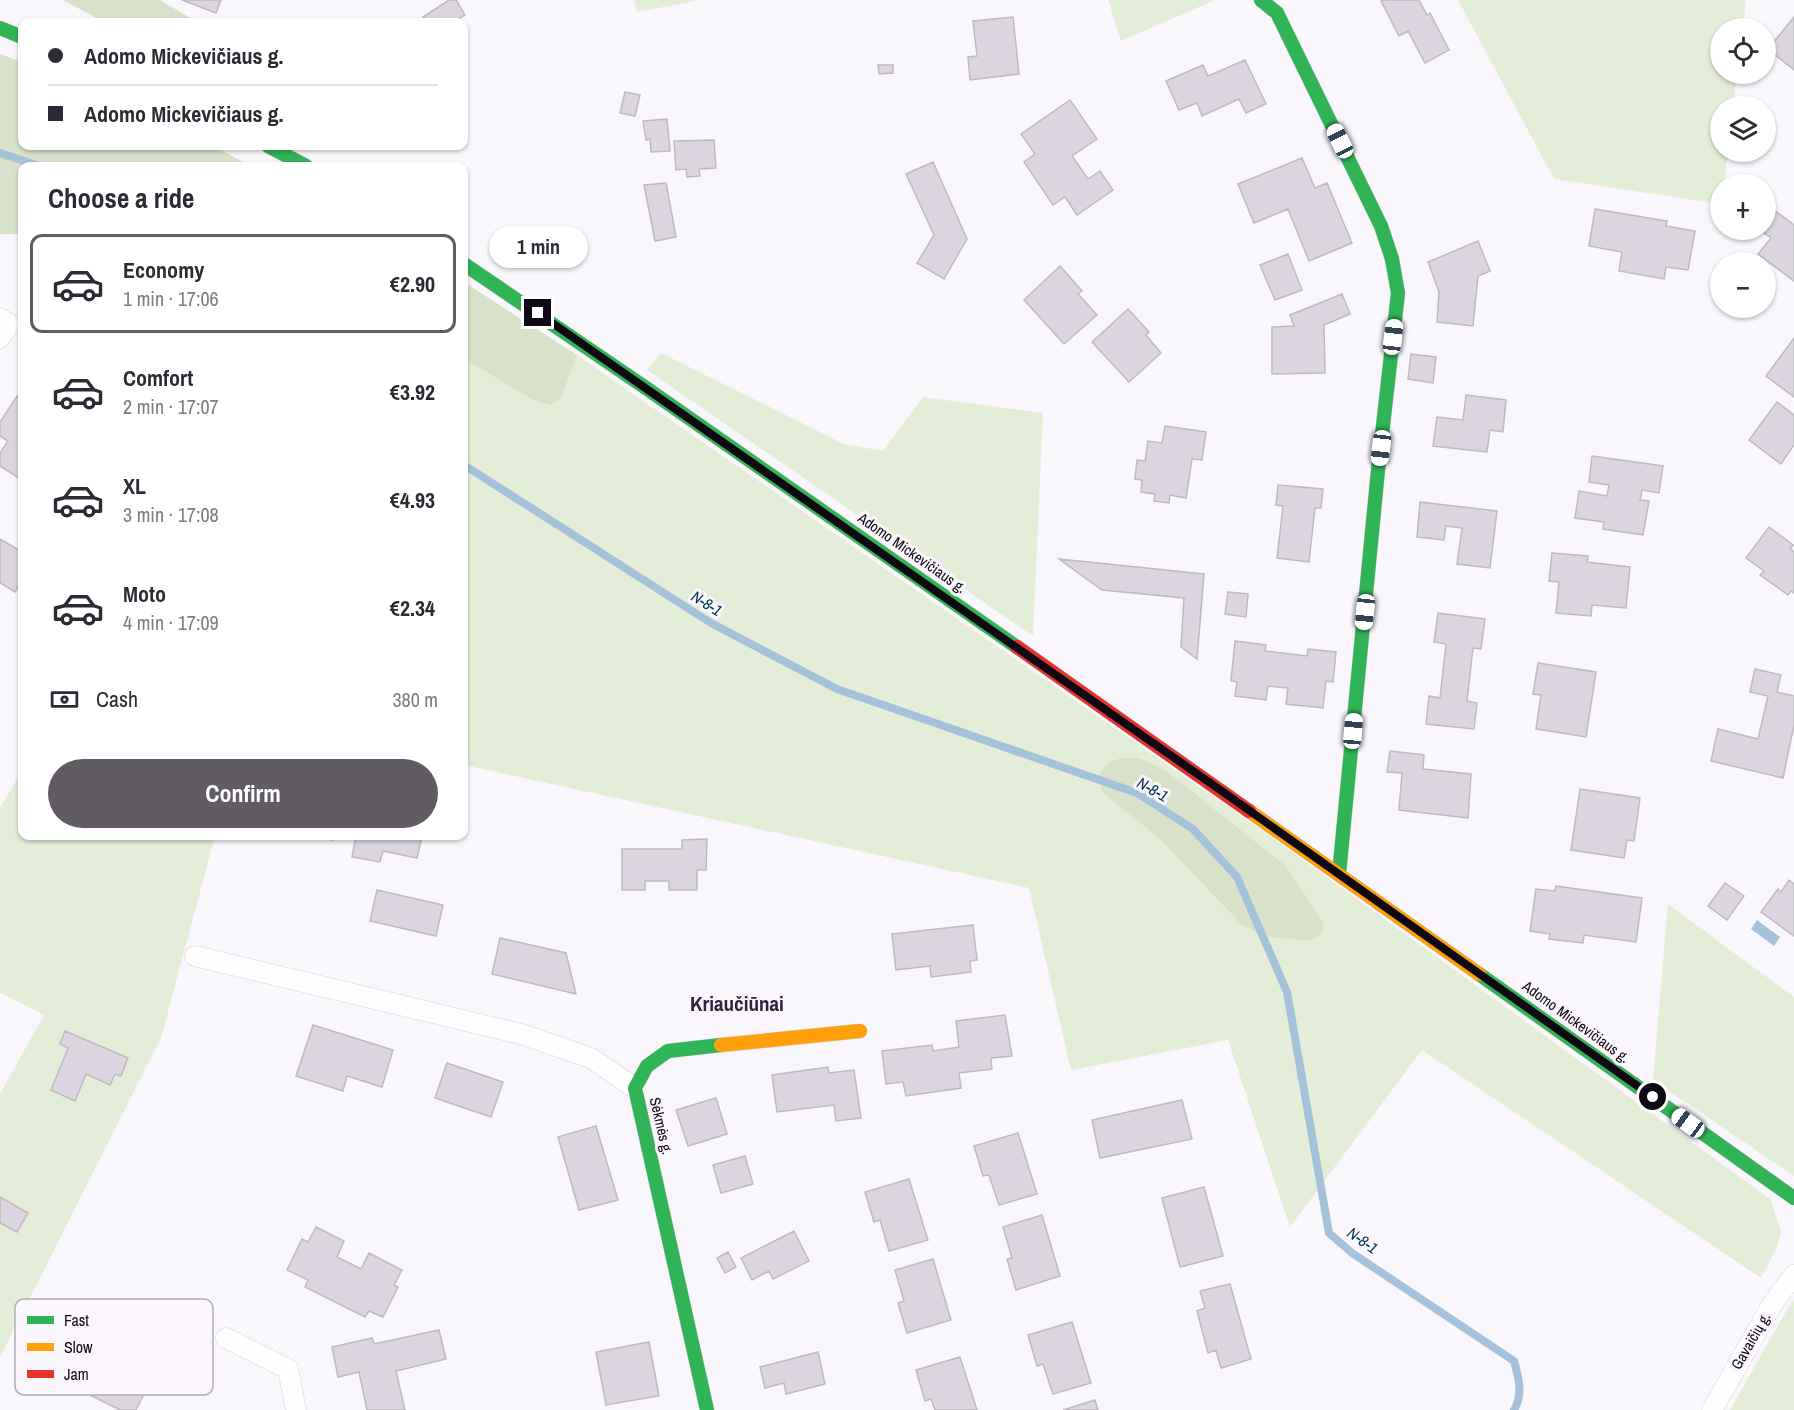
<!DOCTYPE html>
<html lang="en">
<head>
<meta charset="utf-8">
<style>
	:root { --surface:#fff; --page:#f2f2f3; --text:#2b2b33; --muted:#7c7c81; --line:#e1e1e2; --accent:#615c64 }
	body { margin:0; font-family:"Archivo Narrow",sans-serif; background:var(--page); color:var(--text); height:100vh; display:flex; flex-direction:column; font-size:22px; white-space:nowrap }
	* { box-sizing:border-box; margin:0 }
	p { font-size:20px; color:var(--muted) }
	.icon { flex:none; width:33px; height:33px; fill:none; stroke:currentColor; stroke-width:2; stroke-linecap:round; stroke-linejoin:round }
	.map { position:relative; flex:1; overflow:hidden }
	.side { position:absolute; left:18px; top:162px; width:450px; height:678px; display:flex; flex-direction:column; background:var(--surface); border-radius:12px; box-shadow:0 2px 4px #0004 }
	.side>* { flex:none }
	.top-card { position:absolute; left:18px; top:18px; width:450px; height:132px; border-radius:12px; box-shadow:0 2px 4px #0004; display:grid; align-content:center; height:132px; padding:0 30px; background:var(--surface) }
	.buttons { position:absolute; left:1710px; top:18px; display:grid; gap:12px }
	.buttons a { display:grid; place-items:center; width:66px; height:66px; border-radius:50%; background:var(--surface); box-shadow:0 2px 4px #0004; font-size:30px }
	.end { position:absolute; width:27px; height:27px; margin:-14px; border:8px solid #0f0913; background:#fff; box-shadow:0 0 0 3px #fff }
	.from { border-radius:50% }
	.bubble { position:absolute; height:42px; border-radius:21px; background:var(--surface); box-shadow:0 2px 4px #0004; font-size:20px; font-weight:700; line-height:42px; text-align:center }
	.car { position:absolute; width:18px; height:36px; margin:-18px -9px; border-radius:8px; box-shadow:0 0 4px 2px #0007; background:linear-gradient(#fff 24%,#345 0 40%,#fff 0 76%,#345 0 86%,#fff 0) }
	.top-card b { display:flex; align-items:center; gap:21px; height:57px; font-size:22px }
	.top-card b+b { border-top:2px solid var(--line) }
	.top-card i { width:15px; height:15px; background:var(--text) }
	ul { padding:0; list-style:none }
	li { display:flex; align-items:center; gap:18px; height:99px; margin:0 12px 9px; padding:0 18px; border:3px solid transparent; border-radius:12px }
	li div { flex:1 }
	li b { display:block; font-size:22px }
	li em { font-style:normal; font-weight:700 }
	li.selected { border-color:var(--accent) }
	li>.icon { width:54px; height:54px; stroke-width:1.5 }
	h2 { padding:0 30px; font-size:27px; line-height:72px }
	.pay { display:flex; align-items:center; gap:15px; height:66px; padding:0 30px; font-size:22px }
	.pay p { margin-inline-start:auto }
	.action { display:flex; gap:12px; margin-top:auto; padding:12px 30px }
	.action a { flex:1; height:69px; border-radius:36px; background:var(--accent); color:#fff; font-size:24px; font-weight:700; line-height:69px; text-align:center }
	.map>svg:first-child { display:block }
	.green { fill:#e4edd7; fill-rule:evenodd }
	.forest { fill:#d8e2ca }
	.water { fill:#a6c2da }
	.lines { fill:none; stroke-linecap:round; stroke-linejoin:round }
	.stream { stroke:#a6c2da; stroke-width:8 }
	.building { fill:#dbd5df; stroke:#bfbac2; stroke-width:1.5 }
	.street-casing { stroke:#d7d2da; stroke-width:21 }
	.fast-casing { stroke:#d7d2da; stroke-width:15 }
	.slow-casing { stroke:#d7d2da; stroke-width:15 }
	.jam-casing { stroke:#d7d2da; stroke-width:15 }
	.street { stroke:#fefefe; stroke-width:20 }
	.fast { stroke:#30b455; stroke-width:14 }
	.slow { stroke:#ff9f0a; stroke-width:14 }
	.jam { stroke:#e5322d; stroke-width:14 }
	.route { stroke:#0f0913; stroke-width:8 }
	.labels { text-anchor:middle; stroke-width:6; stroke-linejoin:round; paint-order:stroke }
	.street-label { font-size:15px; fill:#0f0913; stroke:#faf6fc }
	.water-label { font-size:16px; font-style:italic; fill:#003453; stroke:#faf6fc }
	.district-label { font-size:21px; font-weight:bold; fill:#32233b; stroke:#faf6fc }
	.key { fill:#faf6fc; stroke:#b4afb6; stroke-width:1.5 }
	.key-label { font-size:16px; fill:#0f0913 }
</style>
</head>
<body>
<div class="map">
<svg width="1794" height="1410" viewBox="0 0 1794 1410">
	<rect width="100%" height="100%" fill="#f9f7fb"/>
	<!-- green -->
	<path class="green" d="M634 0H701L637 12Z
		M1108 0H1215L1121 41Z
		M1458 0H1746L1743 28H1720V74H1737L1733 106H1720V152H1728L1724 184H1720V204L1554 179Z
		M661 353 844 444 883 451 923 397 1043 413 1033 636 647 370Z
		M577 355 1263 831 1770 1199 1781 1231 1777 1247 1761 1278 1422 1050 1290 1227 1228 1040 1071 1070 1029 888 464 765V359L533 400 561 397ZM1165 770 1192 792 1161 840 1103 792Z
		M22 771V836H215L161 1038 0 1357V1094L44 1015 0 993V808Z
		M1668 904 1794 997V1176L1653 1080Z
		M1794 1301V1410H1730L1791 1303Z"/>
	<!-- forest -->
	<path class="forest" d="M63 0H160L197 22H104Z
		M0 54 22 62V146H214L250 166H22V234H0Z
		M464 282 577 355 561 398 551 405 533 400 464 359Z
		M1121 758H1139L1165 770 1286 866 1324 924 1321 935 1309 941 1264 936 1242 925 1161 840 1102 792 1099 774 1108 763Z"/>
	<!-- water -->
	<path class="water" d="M1757 920 1780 937 1774 946 1751 929Z"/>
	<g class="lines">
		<!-- stream -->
		<path class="stream" d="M0 153 39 166
			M464 465 711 623 837 689 1137 793 1193 829 1237 877 1287 992 1329 1233 1352 1253 1514 1361C1519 1378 1523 1395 1514 1410"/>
	</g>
	<!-- building -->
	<path class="building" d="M182 0H221L216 13Z
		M449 0H456L465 15 458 19 460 22H427L423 17Z
		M1383 0H1419L1427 15 1430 13 1449 50 1425 63 1408 31 1399 36 1381 1Z
		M1013 17 1019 74 970 80 968 57 977 56 973 21Z
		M1794 17V70L1768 49Z
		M1245 60 1266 104 1246 113 1239 99 1202 116 1197 103 1179 110 1166 81 1203 65 1208 76Z
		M878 65H893V73L879 74Z
		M625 92 640 95 635 116 620 113Z
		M1070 100 1097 139 1072 156 1088 179 1100 171 1113 190 1077 215 1065 197 1053 205 1024 162 1035 154 1021 134Z
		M667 119 670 151 651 152 650 139 646 140 643 121Z
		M714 140 716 168 699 169 700 176 687 177 686 169 676 170 674 141Z
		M1302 158 1315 188 1327 183 1352 243 1309 261 1288 209 1254 223 1238 184Z
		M933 162 967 239 944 279 917 263 934 235 906 174Z
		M666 183 676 237 655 241 644 185Z
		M1595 209 1667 221 1666 226 1695 231 1688 270 1666 267 1664 279 1619 271 1622 252 1589 246Z
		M1774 210 1794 225V281L1758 254 1771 238 1760 230H1766V221Z
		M1478 241 1490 271 1478 276 1473 326 1437 322 1439 292 1428 262Z
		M1288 254 1302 290 1275 300 1260 265Z
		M1060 266 1082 291 1078 294 1097 315 1064 344 1024 300Z
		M1342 294 1350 314 1324 325 1325 373 1272 374V327L1294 326 1290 315Z
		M1128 309 1149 332 1146 335 1161 353 1129 382 1092 342Z
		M1794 338V397L1766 376Z
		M1411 354 1436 357 1433 383 1408 379Z
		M1466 395 1506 400 1503 432 1490 430 1487 452 1433 446 1437 417 1463 420Z
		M17 396 22 400V480L0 466V453L8 441 0 436V422Z
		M1777 402 1794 415V445L1781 464 1749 440Z
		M1165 426 1206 432 1202 460 1192 459 1186 498 1170 495 1169 503 1154 501 1155 494 1141 492 1142 480 1135 479 1137 460 1145 461 1148 441 1162 443Z
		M1592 456 1663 466 1659 493 1642 490 1640 500 1649 501 1643 535 1603 529 1604 522 1575 518 1579 491 1607 496 1609 485 1589 482Z
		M1278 485 1323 489 1321 508H1315L1309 562 1277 558 1283 506 1276 505Z
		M1420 502 1497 511 1490 568 1457 564 1462 528 1446 526 1444 540 1417 537Z
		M1769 527 1793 545 1790 549 1794 552V593L1791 591 1788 595 1760 575 1764 571 1746 558Z
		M0 539 22 552V580L15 592 0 583Z
		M1552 553 1588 556 1587 562 1630 567 1626 608 1592 605 1591 616 1556 613 1559 582 1549 581Z
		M1059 559 1204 574 1197 659 1181 647 1184 598 1102 590Z
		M1228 592 1248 594 1246 617 1225 614Z
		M1438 613 1485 619 1481 649 1473 648 1467 701 1477 703 1474 729 1426 724 1429 696 1440 698 1446 644 1434 642Z
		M1235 641 1266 645 1265 651 1307 656 1308 649 1336 652 1333 682 1326 681 1323 708 1286 704 1288 688 1268 686 1266 700 1235 696 1237 682 1231 681Z
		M1538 663 1596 672 1586 737 1536 729 1541 695 1533 694Z
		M1755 669 1781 675 1777 692 1794 696V725L1783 778 1711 761 1718 729 1758 739 1768 696 1750 692Z
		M1390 751 1424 755 1423 769 1471 774 1468 818 1399 810 1402 773 1387 772Z
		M1580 789 1640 798 1634 841 1627 840 1624 858 1571 850Z
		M311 836H334L332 840Z
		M356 836H422L417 858 383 851 380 862 352 857Z
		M707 839 706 870H697V890H669V881H645V890H622V849H682V840Z
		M1789 880 1794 884V936L1761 912 1778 889 1781 892Z
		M1725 883 1744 896 1727 920 1708 906Z
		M1556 886 1642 898 1636 942 1584 935 1583 943 1549 939 1550 934 1530 931 1536 889 1555 891Z
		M377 890 443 905 436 936 370 921Z
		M973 925 977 960 970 961 971 972 931 977 930 966 896 970 892 934Z
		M500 938 566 953 576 994 492 974Z
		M1005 1015 1012 1056 991 1058 992 1069 959 1073 961 1088 906 1096 903 1082 886 1084 882 1051 932 1045 933 1051 959 1047 956 1021Z
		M313 1025 393 1050 382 1087 347 1076 343 1091 296 1076Z
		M65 1031 128 1058 121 1076 115 1074 110 1085 86 1074 75 1101 51 1090 68 1048 60 1044Z
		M447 1063 503 1082 491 1117 435 1098Z
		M828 1067 829 1073 854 1070 861 1118 836 1121 834 1105 777 1112 772 1075Z
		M716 1098 727 1134 688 1146 676 1110Z
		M1182 1100 1192 1139 1100 1158 1092 1120Z
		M596 1126 618 1200 579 1210 558 1137Z
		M1018 1133 1037 1194 999 1205 989 1175 983 1176 974 1146Z
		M745 1156 753 1184 721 1193 713 1165Z
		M909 1179 928 1240 889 1251 880 1220 874 1222 865 1192Z
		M1204 1187 1223 1256 1180 1267 1162 1198Z
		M0 1197 28 1213 17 1232 0 1223Z
		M1042 1215 1060 1276 1016 1290 1007 1259 1012 1258 1003 1227Z
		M316 1227 344 1241 337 1257 361 1269 369 1253 402 1270 394 1285 398 1287 383 1317 369 1311 365 1317 305 1287 308 1280 287 1270 302 1239 308 1242Z
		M794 1231 809 1261 773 1279 769 1271 752 1280 741 1258Z
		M728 1252 736 1267 725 1273 717 1258Z
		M933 1259 951 1320 907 1333 898 1303 904 1301 895 1270Z
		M1230 1284 1251 1359 1221 1368 1216 1350 1208 1353 1197 1311 1205 1308 1200 1291Z
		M1072 1322 1091 1383 1053 1394 1043 1364 1037 1366 1028 1335Z
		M439 1330 446 1359 396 1371 405 1410H367L359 1372 338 1377 332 1347 372 1338 374 1344Z
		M649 1342 659 1396 606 1405 596 1352Z
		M818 1352 825 1384 786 1394 784 1383 765 1388 760 1367Z
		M85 1355 120 1372 125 1364 152 1378 136 1410H120L70 1385Z
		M960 1357 977 1410H935L931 1399 925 1401 916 1370Z
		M1095 1400 1098 1410H1063Z"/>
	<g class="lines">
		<!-- street casing -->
		<g class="street-casing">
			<path id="street" d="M0 318 9 324 0 338
				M195 956 521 1034 591 1058 635 1088
				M226 1338 288 1369 296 1410
				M1712 1410 1773 1303 1794 1275"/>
		</g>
		<!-- fast casing -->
		<g class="fast-casing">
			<path id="fast" d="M1261 0 1277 13 1381 226 1392 259 1398 293 1378 470 1339 874
				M0 28 22 37
				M268 146 306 166
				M464 264 646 388 1017 647
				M1479 974 1794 1198
				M707 1410 635 1088 647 1066 668 1051 721 1045"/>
		</g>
		<!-- slow casing -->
		<g class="slow-casing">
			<path id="slow" d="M1249 811 1479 974
				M721 1045 860 1031"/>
		</g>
		<!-- jam casing -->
		<g class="jam-casing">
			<path id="jam" d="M1017 647 1249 811"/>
		</g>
		<!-- street -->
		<use href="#street" class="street"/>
		<!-- fast -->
		<use href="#fast" class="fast"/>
		<!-- slow -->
		<use href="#slow" class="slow"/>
		<!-- jam -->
		<use href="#jam" class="jam"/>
	</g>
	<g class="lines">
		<!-- route -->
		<path class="route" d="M538 313 1226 794 1653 1097"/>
	</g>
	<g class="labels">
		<!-- street labels -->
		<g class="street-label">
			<text transform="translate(912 553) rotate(35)" y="5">Adomo Mickevičiaus g.</text>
			<text transform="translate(1576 1022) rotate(36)" y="5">Adomo Mickevičiaus g.</text>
			<text transform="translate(661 1126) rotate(77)" y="5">Sėkmės g.</text>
			<text transform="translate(1751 1341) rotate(-60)" y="5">Gavaičių g.</text>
		</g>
		<!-- water labels -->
		<g class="water-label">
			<text transform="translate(707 603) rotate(32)" y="6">N-8-1</text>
			<text transform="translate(1153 789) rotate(29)" y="6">N-8-1</text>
			<text transform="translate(1363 1240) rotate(35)" y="6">N-8-1</text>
		</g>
		<!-- district labels -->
		<g class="district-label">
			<text x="737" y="1011">Kriaučiūnai</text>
		</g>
	</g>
	<!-- legend -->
	<rect x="15" y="1299" width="198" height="96" rx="9" class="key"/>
	<rect x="27" y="1316" width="27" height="8" fill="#30b455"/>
	<rect x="27" y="1343" width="27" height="8" fill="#ff9f0a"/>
	<rect x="27" y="1370" width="27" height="8" fill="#e5322d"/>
	<g class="key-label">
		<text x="64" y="1326">Fast</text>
		<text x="64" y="1353">Slow</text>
		<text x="64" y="1380">Jam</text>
	</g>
</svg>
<div class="buttons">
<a><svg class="icon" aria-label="locate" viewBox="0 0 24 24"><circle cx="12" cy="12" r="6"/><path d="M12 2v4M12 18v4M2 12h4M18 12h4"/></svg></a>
<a><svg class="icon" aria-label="layers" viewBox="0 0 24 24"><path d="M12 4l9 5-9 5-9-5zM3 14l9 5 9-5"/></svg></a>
<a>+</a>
<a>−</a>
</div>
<i class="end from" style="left:1653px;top:1097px"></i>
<i class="end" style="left:538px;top:313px"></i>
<div class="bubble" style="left:489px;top:226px;width:99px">1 min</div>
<i class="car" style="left:1340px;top:141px;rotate:334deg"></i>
<i class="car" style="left:1393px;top:337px;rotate:7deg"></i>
<i class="car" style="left:1381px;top:448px;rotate:187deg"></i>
<i class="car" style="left:1365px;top:612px;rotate:186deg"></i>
<i class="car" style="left:1353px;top:731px;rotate:5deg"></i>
<i class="car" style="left:1688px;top:1123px;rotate:306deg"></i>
<div class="top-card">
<b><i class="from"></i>Adomo Mickevičiaus g.</b>
<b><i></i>Adomo Mickevičiaus g.</b>
</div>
<section class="side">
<h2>Choose a ride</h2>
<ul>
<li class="selected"><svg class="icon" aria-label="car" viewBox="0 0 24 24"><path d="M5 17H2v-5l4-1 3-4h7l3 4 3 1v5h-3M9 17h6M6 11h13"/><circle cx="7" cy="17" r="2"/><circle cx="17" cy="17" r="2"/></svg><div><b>Economy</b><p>1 min · 17:06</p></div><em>€2.90</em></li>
<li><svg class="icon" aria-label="car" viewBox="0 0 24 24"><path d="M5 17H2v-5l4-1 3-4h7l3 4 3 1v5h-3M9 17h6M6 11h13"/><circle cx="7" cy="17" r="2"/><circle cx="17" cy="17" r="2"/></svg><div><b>Comfort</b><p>2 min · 17:07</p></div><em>€3.92</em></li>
<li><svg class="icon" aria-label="car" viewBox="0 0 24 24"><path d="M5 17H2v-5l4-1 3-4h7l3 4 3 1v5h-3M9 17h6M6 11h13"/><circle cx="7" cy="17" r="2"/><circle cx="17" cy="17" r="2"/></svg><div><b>XL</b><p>3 min · 17:08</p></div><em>€4.93</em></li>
<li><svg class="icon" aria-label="car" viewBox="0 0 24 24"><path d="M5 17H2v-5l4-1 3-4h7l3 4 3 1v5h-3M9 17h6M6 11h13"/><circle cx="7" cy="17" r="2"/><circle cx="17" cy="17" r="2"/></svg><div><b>Moto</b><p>4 min · 17:09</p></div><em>€2.34</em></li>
</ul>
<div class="pay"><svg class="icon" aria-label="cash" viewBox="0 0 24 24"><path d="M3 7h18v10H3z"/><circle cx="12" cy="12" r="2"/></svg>Cash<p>380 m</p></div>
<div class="action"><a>Confirm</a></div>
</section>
</div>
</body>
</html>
